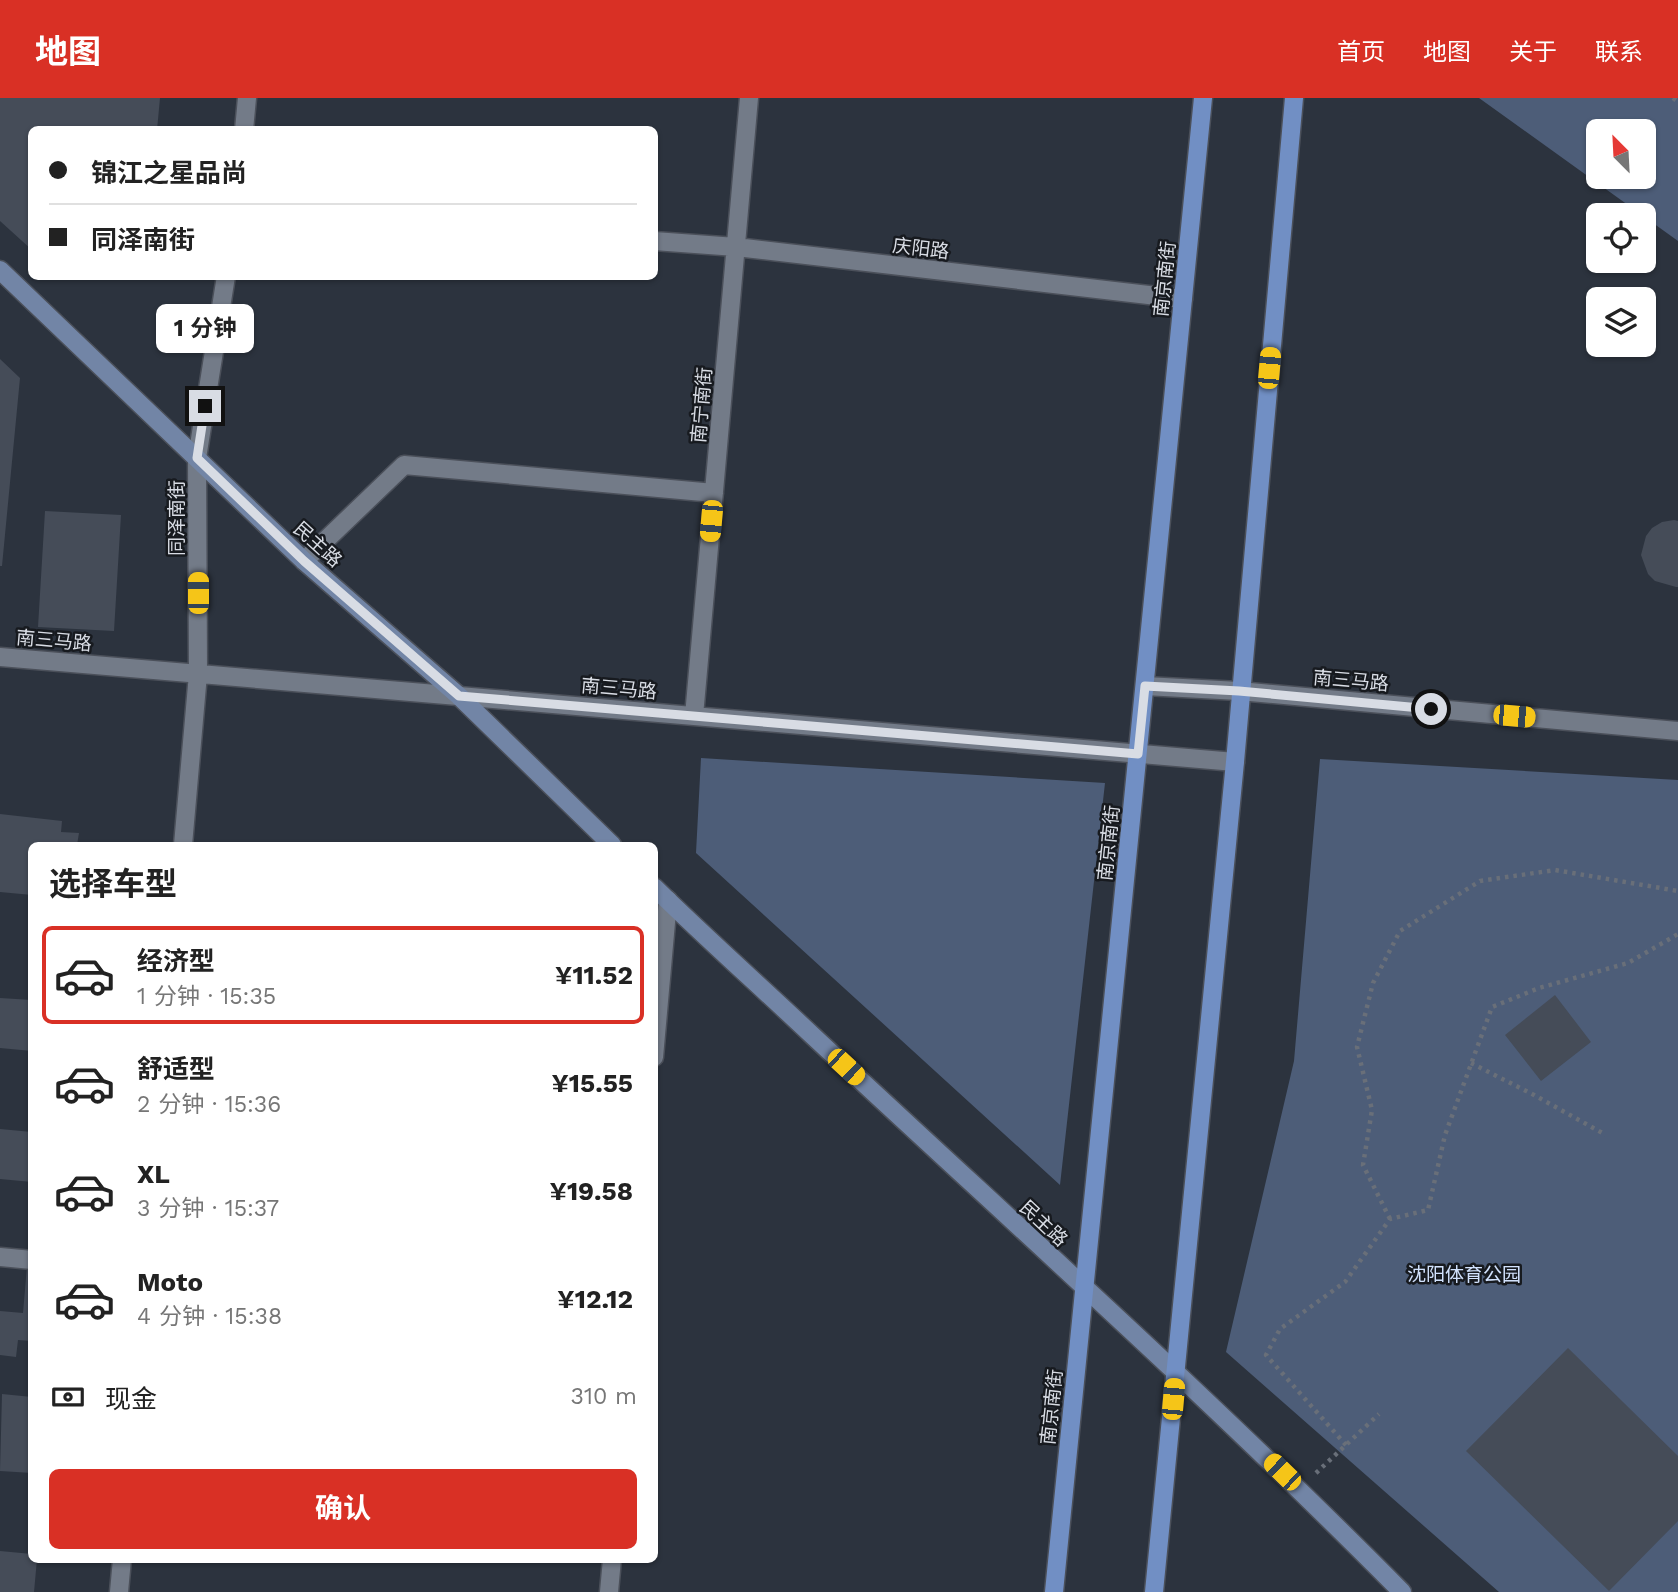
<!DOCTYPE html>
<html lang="zh">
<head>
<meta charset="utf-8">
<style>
	:root { --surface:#fff; --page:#f6f6f6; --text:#222; --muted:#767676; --line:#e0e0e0; --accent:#d93025 }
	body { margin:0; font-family:"Work Sans","Noto Sans SC",sans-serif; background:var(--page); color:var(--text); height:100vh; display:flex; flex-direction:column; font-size:26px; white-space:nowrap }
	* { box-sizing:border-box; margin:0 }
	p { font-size:23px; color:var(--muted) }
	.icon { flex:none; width:38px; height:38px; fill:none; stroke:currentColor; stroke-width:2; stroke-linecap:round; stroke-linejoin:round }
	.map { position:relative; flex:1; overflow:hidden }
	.details { position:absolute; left:28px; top:744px; width:630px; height:721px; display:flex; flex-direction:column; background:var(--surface); border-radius:10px; box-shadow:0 2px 5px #0004 }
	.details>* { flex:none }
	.hud { position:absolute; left:28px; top:28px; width:630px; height:154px; border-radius:10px; box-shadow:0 2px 5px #0004; display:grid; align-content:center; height:154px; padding:0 21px; background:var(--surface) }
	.needle { width:46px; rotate:336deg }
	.buttons { position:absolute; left:1586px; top:21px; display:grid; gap:14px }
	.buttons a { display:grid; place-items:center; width:70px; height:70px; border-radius:10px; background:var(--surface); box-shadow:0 2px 5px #0004; font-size:35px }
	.end { position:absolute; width:32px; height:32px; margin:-16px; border:9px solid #d8dce4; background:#111; box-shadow:0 0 0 4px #111 }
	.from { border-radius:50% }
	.bubble { position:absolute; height:49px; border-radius:10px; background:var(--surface); box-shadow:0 2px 5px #0004; font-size:23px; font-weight:700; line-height:49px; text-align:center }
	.car { position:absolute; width:21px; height:42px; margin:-21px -10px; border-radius:9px; box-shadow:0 0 5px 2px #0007; background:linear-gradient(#f5c518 24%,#345 0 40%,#f5c518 0 76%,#345 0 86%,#f5c518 0) }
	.hud b { display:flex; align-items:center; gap:24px; height:66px; font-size:26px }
	.hud b+b { border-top:2px solid var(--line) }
	.hud i { width:18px; height:18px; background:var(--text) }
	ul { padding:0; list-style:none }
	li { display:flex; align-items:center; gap:21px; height:98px; margin:0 14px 10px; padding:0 7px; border:4px solid transparent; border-radius:10px }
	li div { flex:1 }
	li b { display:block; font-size:26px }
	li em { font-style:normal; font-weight:700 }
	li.current { border-color:var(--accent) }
	li>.icon { width:63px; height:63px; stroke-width:1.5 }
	h2 { padding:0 21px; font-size:32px; line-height:84px }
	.pay { display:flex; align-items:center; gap:18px; height:77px; padding:0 21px; font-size:26px }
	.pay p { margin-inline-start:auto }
	.primary-button { display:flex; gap:14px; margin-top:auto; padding:14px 21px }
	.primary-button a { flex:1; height:80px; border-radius:10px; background:var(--accent); color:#fff; font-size:28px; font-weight:700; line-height:80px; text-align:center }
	header { display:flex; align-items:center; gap:42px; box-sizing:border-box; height:98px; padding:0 35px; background:var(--accent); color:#fff }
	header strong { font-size:33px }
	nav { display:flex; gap:38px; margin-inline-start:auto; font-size:24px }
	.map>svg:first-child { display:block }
	.green { fill:#4d5d78; fill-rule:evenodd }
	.building { fill:#454c58 }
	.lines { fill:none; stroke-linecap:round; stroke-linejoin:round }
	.street-casing { stroke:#4b505a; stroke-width:21 }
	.secondary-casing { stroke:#4b505a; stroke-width:21 }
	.primary-casing { stroke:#4b505a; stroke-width:21 }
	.path { stroke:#696f79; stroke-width:4.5; stroke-dasharray:3.5 5; stroke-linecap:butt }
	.street { stroke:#737b88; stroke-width:18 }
	.secondary { stroke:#7285a6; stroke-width:18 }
	.primary { stroke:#718fc4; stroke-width:18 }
	.route { stroke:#d8dce4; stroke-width:9 }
	.labels { text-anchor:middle; stroke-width:5; stroke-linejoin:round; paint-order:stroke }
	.street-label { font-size:19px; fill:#d8dce4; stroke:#171a1f }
	.park-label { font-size:19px; fill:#d2e2fd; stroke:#171a1f }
</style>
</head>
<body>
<header>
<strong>地图</strong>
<nav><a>首页</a><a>地图</a><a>关于</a><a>联系</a></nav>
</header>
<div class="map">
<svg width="1678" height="1494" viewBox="0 0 1678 1494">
	<rect width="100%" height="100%" fill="#2c333e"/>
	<!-- green -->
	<path class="green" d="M1479 0H1678V143ZM1598 33H1643V79H1598Z
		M701 660 1105 685 1060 1087 696 755Z
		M1320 661 1678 682V1494H1499L1226 1254 1294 963Z"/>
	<!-- building -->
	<path class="building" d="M0 0H160L157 32H32V152L0 123Z
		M0 261 20 280 2 468H0Z
		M45 413 121 417 114 533 38 529Z
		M1674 422 1678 423V489H1676L1655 483 1648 476 1641 457 1646 438 1652 430 1662 424Z
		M0 716 62 723 61 734 79 735 77 747H32V797L0 794Z
		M1555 897 1591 944 1541 983 1505 937Z
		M0 900 32 902V953L0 950Z
		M0 1031 32 1034V1084L0 1081Z
		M27 1168H32V1243L18 1242 16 1259 0 1257V1213L23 1215Z
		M1568 1250 1678 1358V1423L1609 1493 1466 1353Z
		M2 1296 32 1299V1375L0 1373Z
		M0 1453 32 1456V1461H37L34 1494H0Z"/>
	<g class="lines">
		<!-- street casing -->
		<g class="street-casing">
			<path id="street" d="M244 32 247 0
				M654 143 736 149 1183 201
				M304 463 404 367 714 395
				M0 559 1235 664
				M1145 588 1239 593 1678 633
				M694 618 749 0
				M183 747 198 576 197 360 226 178
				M654 959 668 802
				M0 1159 32 1162
				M119 1494 122 1461
				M609 1494 612 1461"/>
		</g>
		<!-- secondary casing -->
		<g class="secondary-casing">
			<path id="secondary" d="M0 172 304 463 459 598 612 747
				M654 789C706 840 760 888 813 938 1010 1122 1212 1302 1402 1494"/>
		</g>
		<!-- primary casing -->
		<g class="primary-casing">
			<path id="primary" d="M1054 1494 1203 0
				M1154 1494 1235 664 1294 0"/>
		</g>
		<!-- path -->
		<path class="path" d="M1673 0 1678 4
			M1471 965 1534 997 1606 1037
			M1390 1121 1363 1067 1372 1012 1357 949 1373 885 1400 833 1480 783 1555 772 1678 793
			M1346 1347 1266 1257 1280 1231 1345 1184 1390 1121 1428 1112 1445 1037 1492 909 1539 890 1628 865 1678 836
			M1316 1375 1379 1316"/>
		<!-- street -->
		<use href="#street" class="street"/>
		<!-- secondary -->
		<use href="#secondary" class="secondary"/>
		<!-- primary -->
		<use href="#primary" class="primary"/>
	</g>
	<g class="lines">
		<!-- route -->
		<path class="route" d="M205 308 197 360 304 463 459 598 1138 656 1145 588 1239 593 1431 611"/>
	</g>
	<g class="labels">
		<!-- street labels -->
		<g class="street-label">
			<text transform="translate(921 150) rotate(7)" y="7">庆阳路</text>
			<text transform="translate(1164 181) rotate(-84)" y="7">南京南街</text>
			<text transform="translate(701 307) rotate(-85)" y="7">南宁南街</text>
			<text transform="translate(176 420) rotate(-90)" y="7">同泽南街</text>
			<text transform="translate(318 446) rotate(42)" y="7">民主路</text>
			<text transform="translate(54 542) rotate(5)" y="7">南三马路</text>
			<text transform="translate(1351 582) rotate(5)" y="7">南三马路</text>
			<text transform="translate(619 590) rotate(5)" y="7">南三马路</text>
			<text transform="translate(1108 745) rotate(-84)" y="7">南京南街</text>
			<text transform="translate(1044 1125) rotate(43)" y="7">民主路</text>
			<text transform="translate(1051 1309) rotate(-84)" y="7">南京南街</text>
		</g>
		<!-- park labels -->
		<g class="park-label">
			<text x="1464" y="1183">沈阳体育公园</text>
		</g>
	</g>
</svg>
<div class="buttons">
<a><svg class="needle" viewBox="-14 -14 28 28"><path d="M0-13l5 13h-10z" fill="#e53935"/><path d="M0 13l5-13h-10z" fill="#767676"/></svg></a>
<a><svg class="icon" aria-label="locate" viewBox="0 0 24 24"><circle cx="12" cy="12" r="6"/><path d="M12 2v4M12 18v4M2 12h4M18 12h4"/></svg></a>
<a><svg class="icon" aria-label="layers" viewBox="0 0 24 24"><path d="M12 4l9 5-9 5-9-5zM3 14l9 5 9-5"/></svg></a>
</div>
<i class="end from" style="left:1431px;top:611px"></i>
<i class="end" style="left:205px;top:308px"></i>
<div class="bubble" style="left:156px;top:206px;width:98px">1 分钟</div>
<i class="car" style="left:1269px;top:270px;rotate:5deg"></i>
<i class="car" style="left:711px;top:423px;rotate:185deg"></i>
<i class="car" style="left:198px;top:495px;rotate:0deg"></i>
<i class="car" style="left:1514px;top:618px;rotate:95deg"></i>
<i class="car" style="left:846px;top:969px;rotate:133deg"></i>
<i class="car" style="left:1173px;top:1301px;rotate:5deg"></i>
<i class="car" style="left:1282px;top:1374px;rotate:314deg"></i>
<div class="hud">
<b><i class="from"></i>锦江之星品尚</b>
<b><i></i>同泽南街</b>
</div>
<section class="details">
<h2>选择车型</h2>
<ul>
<li class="current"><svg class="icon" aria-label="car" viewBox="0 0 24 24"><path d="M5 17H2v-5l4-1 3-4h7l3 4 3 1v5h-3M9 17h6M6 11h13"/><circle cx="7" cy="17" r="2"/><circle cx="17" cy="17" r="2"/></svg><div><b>经济型</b><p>1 分钟 · 15:35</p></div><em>¥11.52</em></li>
<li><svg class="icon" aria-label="car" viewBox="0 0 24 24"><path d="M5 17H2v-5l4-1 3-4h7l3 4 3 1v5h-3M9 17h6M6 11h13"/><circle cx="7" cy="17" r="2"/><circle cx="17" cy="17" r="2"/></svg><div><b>舒适型</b><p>2 分钟 · 15:36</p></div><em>¥15.55</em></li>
<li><svg class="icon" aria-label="car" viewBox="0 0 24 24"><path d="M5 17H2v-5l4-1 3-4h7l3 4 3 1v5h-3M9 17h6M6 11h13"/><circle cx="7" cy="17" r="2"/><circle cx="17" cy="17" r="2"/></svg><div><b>XL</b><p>3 分钟 · 15:37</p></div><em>¥19.58</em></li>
<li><svg class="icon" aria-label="car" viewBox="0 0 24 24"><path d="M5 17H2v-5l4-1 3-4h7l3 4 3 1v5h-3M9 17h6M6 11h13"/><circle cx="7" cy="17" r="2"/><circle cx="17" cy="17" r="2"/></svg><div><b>Moto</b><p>4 分钟 · 15:38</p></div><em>¥12.12</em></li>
</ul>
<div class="pay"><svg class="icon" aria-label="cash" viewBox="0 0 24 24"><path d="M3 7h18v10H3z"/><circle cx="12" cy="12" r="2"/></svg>现金<p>310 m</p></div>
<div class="primary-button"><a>确认</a></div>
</section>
</div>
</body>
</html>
